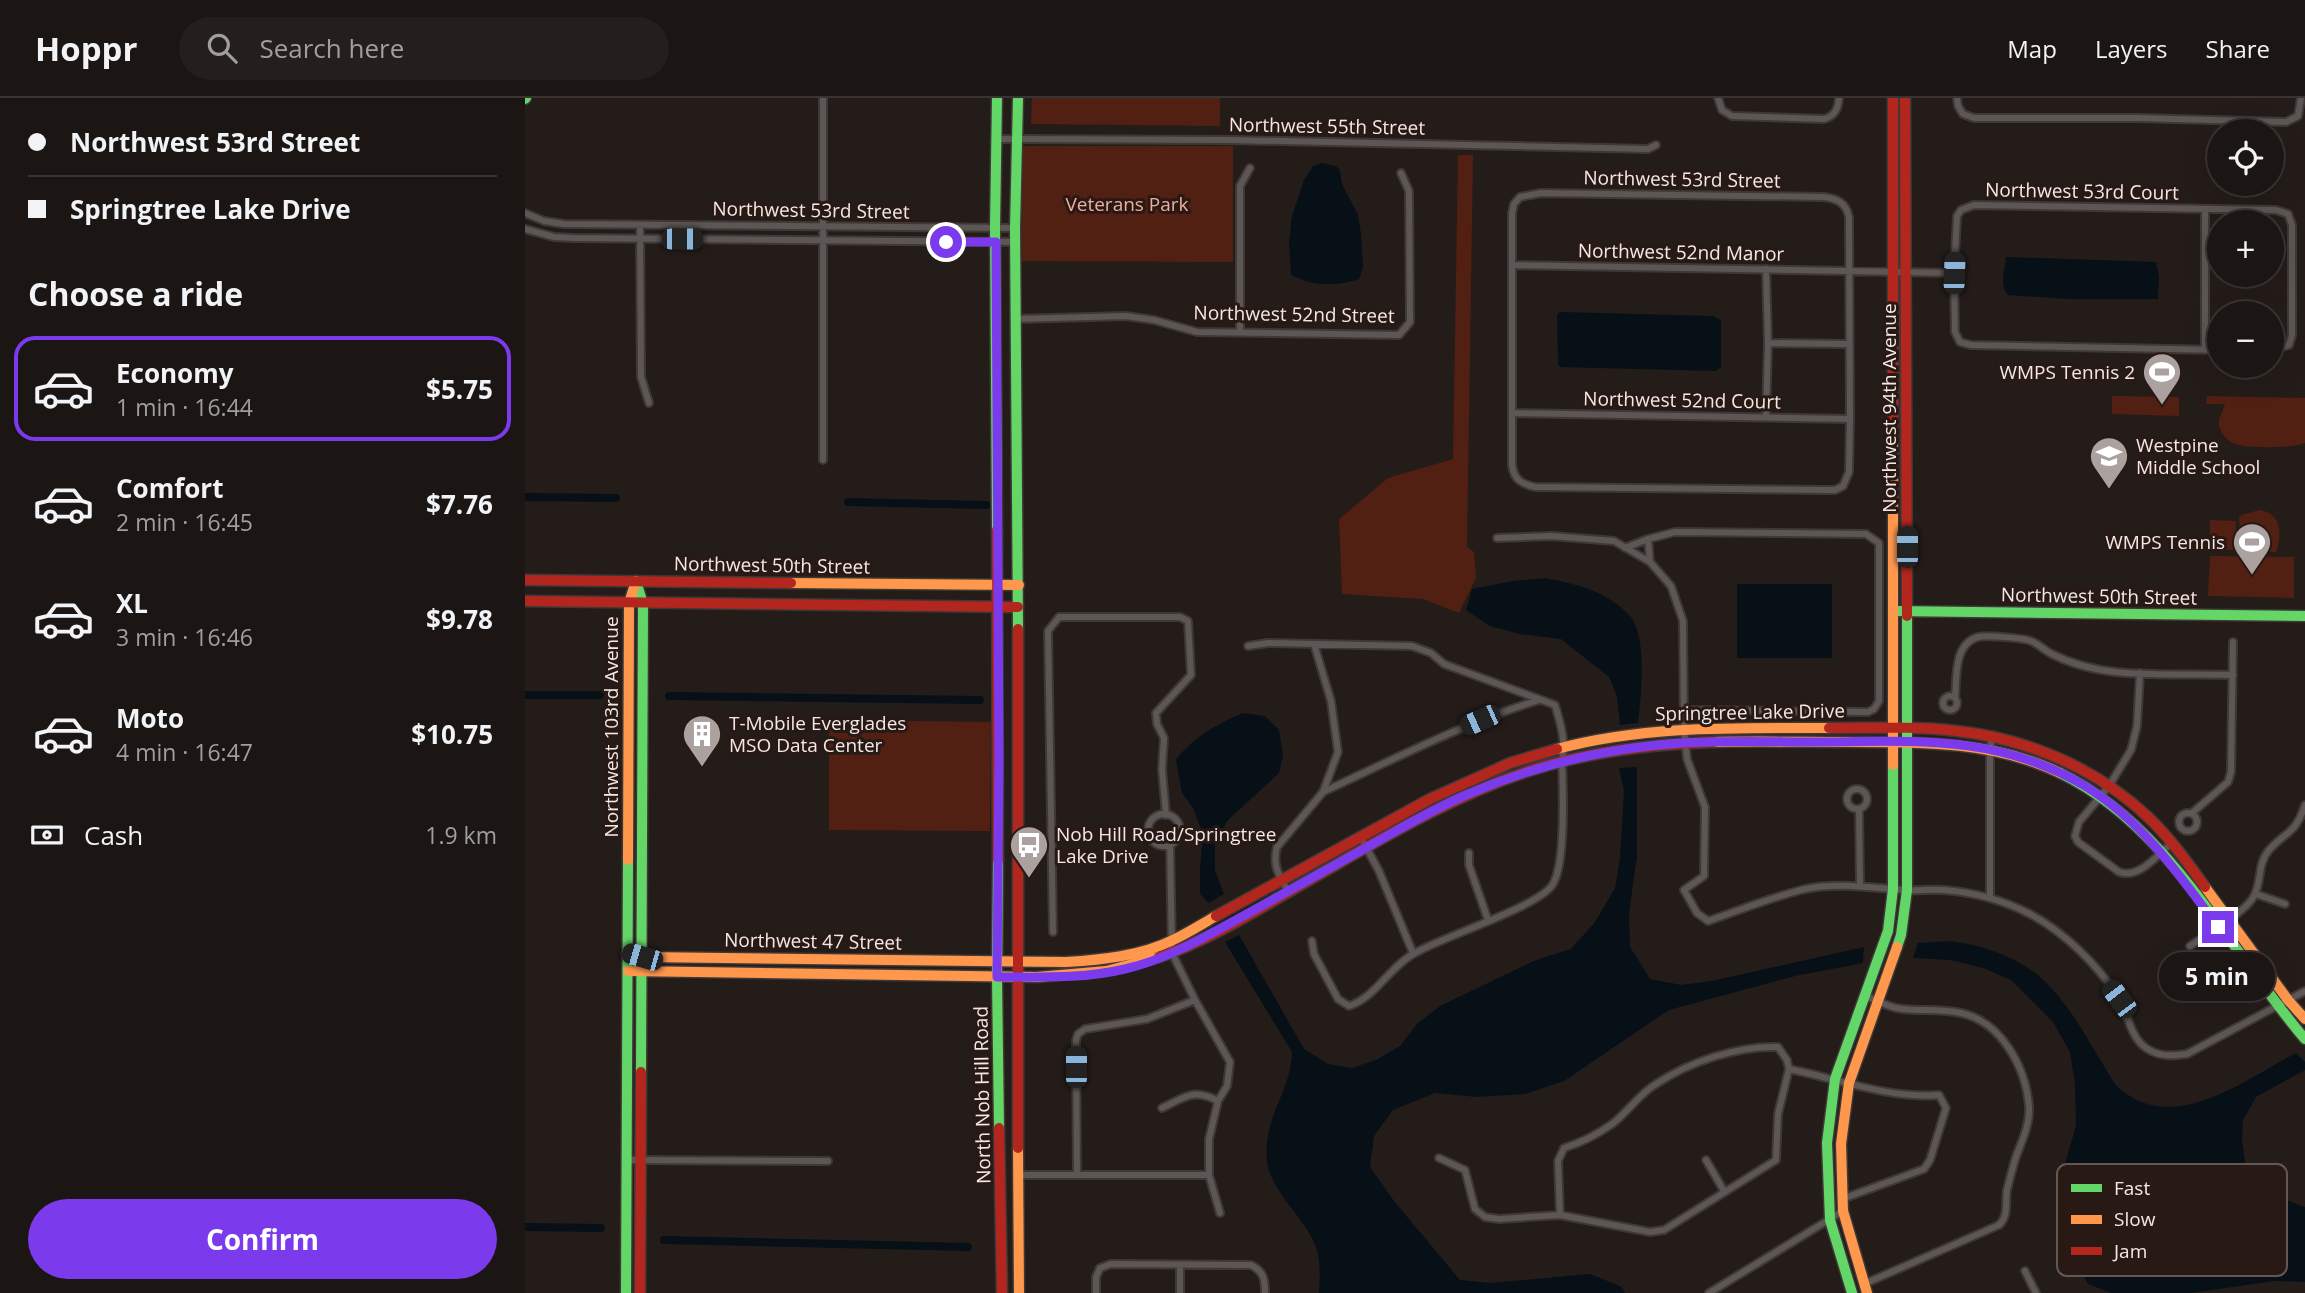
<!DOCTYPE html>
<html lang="en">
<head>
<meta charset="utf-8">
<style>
	:root { --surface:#1b1513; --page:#241e1c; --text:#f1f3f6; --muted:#a09fa0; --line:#393433; --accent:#7c3aed }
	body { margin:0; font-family:"Open Sans",sans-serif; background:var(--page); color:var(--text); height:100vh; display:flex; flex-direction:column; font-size:26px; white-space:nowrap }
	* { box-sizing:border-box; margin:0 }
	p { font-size:23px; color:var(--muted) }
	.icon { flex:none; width:38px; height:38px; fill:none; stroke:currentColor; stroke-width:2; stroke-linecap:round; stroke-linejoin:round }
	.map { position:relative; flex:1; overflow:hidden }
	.drawer { display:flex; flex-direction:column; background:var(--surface); width:525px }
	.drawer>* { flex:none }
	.guide { display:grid; align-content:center; height:154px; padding:0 28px; background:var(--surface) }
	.buttons { position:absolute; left:1682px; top:21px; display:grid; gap:14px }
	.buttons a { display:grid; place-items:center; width:77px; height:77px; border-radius:50%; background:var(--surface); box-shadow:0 7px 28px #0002,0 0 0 2px var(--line); font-size:35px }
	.end { position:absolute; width:32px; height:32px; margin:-16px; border:9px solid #7c3aed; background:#fff; box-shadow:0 0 0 4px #fff }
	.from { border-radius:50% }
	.bubble { position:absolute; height:49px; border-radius:24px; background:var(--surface); box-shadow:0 7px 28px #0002,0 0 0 2px var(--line); font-size:23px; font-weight:700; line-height:49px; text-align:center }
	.car { position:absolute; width:21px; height:42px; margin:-21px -10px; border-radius:9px; box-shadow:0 0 5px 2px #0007; background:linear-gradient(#222 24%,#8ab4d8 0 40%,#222 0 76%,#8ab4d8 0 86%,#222 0) }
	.guide b { display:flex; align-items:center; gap:24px; height:66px; font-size:26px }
	.guide b+b { border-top:2px solid var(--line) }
	.guide i { width:18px; height:18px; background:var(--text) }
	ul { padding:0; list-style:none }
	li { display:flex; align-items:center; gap:21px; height:105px; margin:0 14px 10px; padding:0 14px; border:4px solid transparent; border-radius:21px }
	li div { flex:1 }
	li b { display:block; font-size:26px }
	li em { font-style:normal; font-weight:700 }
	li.current { border-color:var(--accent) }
	li>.icon { width:63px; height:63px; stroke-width:1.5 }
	h2 { padding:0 28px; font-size:32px; line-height:84px }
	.pay { display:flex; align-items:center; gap:18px; height:77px; padding:0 28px; font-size:26px }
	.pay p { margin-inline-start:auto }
	.cta { display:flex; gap:14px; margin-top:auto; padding:14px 28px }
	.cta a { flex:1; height:80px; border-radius:42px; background:var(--accent); color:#fff; font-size:28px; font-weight:700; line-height:80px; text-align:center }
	header { display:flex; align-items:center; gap:42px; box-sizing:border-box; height:98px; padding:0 35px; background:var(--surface); border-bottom:2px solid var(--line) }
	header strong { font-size:33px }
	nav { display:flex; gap:38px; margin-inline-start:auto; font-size:24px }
	.search { width:490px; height:63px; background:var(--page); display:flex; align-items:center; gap:18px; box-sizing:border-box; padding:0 24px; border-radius:38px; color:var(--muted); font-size:26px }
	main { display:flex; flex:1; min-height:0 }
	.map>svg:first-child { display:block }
	.green { fill:#521f13 }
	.water { fill:#071016 }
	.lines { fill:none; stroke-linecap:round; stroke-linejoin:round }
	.canal { stroke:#071016; stroke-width:8 }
	.street-casing { stroke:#3f3836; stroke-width:10 }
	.fast-casing { stroke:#3f3836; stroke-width:13 }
	.slow-casing { stroke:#3f3836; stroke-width:13 }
	.jam-casing { stroke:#3f3836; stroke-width:13 }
	.street { stroke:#5c5654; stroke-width:6 }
	.fast { stroke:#63d668; stroke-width:10 }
	.slow { stroke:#ff974d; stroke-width:10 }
	.jam { stroke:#b3261e; stroke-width:10 }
	.route { stroke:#7c3aed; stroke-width:9 }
	.labels { text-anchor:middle; stroke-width:6; stroke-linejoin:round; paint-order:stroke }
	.street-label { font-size:19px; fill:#f3e8e5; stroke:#281915 }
	.park-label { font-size:19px; fill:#f2ac9c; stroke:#281915 }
	.poi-label { font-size:19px; fill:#f3e8e5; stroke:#281915; text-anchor:start }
	.key { fill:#281915; stroke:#655753; stroke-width:2 }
	.key-label { font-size:19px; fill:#f3e8e5 }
</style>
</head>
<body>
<header>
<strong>Hoppr</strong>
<div class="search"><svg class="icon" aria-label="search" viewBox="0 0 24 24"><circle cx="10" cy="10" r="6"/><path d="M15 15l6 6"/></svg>Search here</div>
<nav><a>Map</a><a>Layers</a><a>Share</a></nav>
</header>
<main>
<section class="drawer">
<div class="guide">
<b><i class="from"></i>Northwest 53rd Street</b>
<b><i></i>Springtree Lake Drive</b>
</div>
<h2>Choose a ride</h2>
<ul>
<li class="current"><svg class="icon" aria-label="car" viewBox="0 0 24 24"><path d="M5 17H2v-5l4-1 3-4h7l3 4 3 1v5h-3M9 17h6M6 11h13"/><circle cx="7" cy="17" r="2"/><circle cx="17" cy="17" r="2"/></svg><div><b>Economy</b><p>1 min · 16:44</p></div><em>$5.75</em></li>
<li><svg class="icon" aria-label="car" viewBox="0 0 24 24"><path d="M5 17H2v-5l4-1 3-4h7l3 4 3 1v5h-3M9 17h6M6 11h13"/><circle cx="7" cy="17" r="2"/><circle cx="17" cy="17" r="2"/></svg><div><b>Comfort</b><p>2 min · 16:45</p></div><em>$7.76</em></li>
<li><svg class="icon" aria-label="car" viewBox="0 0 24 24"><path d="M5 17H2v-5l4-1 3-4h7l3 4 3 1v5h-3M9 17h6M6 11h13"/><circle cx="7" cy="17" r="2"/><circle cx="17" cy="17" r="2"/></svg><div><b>XL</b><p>3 min · 16:46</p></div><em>$9.78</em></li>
<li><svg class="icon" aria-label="car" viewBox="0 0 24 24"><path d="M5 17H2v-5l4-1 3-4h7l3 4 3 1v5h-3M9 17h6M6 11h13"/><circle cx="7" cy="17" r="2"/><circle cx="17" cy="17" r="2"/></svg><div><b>Moto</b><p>4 min · 16:47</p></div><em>$10.75</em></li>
</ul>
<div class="pay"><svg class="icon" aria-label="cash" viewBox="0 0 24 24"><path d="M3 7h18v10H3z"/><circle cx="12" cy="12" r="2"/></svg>Cash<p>1.9 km</p></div>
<div class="cta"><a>Confirm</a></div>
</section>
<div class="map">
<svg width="1780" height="1195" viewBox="0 0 1780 1195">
	<rect width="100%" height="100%" fill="#241c19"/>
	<!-- green -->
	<path class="green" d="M507 0H695V28L506 26Z
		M498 48H708V164L496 163Z
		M933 57H948L942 449 949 454 951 480 934 515 898 501 817 496 814 421 863 380 928 361Z
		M1587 298 1654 299V318L1587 316Z
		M1682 298 1780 300V345C1768 350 1719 351 1708 345 1701 341 1696 335 1694 328 1693 320 1698 313 1700 306H1681Z
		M1735 412C1757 416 1757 436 1751 454L1720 453 1715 447 1714 420 1716 417Z
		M1685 422 1711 423 1710 452H1685Z
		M1685 458 1769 459V500L1683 498Z
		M304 622 466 624 465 733 304 732Z"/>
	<!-- water -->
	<path class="water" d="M797 65 811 68 815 73 817 86 833 117 836 136 838 169 834 181C812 189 787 188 766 177L764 144 767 118 779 82 788 68Z
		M1481 159 1631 164 1634 178 1633 201H1544L1483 197C1474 188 1480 171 1481 159Z
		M1035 214 1188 218 1196 222V269L1191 273 1035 269 1033 266 1032 217Z
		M1020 480C1051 486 1082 493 1104 517 1123 537 1116 599 1113 625L1095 627 1092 598 1084 579 1036 541 994 536 965 528 941 512 947 491 987 483Z
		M1212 486H1307V560H1212Z
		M717 615 740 618 754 632 758 657 754 675 702 723 690 745V772L699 796 684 805 675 796V771L678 736 668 710 657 695 651 662C668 639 691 627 717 615Z
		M1112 669V758L1104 815 1105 849 1125 881 1156 887 1187 883 1339 849 1338 865 1270 878 1144 912 1039 983 1000 996 952 999 910 995 868 1012 849 1038 845 1069 869 1103 935 1182 965 1185 1065 1176 1097 1189 1100 1195H794C795 1180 796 1162 790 1147 779 1118 746 1095 742 1063 737 1021 766 994 767 954L700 844 714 837 779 951 803 966 827 970 853 961 875 948 892 926 915 908 1011 862 1046 851 1070 824 1090 790 1095 760 1099 693 1094 670Z
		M1426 843C1463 848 1502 862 1527 891 1552 918 1570 955 1590 986 1644 1041 1718 983 1771 955L1780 964V972L1731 999 1718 1022 1717 1041 1721 1073 1737 1093 1780 1109V1184L1750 1183 1666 1195H1586L1563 1186 1537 1139 1531 1105 1536 1079 1551 1028 1550 986 1545 954 1528 924 1486 882 1458 870 1425 862 1388 860 1393 845Z"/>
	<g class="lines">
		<!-- canal -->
		<path class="canal" d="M0 399 91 400
			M323 404 461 407
			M0 597H75
			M144 598 455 602
			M0 1129 76 1130
			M139 1142 443 1149"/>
		<!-- street casing -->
		<g class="street-casing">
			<path id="street" d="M298 0V362
				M1193 0 1197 12 1207 18 1299 21C1310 18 1313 11 1314 0
				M1432 0 1433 8 1438 16 1449 20H1613L1761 24 1773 18 1776 0
				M471 41 705 42 1123 51 1131 47
				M1016 95 1299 99C1313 101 1321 105 1324 119L1325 321 1324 374 1318 388 1310 392H1299L1010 389C997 386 989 382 987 367V115L989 106 995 99Z
				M1680 111V252
				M0 115 19 123 39 126 490 130
				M115 127 116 279 124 305
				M0 131 29 139 49 140 490 144
				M987 167 1429 175
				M491 221 601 218 629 222 672 234 874 237 885 224 884 93 876 75
				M715 234V88L725 70
				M1243 245 1323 246
				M1694 252 1446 247 1435 244 1430 234 1429 175 1432 118 1436 112 1449 107 1751 112 1763 116 1767 127V237L1764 247 1746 252
				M988 315 1325 321
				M1241 319 1243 245 1241 171
				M972 440 1026 438 1089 443 1125 464 1146 488 1158 523 1159 631 1162 661 1180 709 1179 778 1159 792 1172 815 1183 823C1215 812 1247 799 1280 791 1312 784 1348 790 1381 792 1393 793 1405 791 1418 792 1447 794 1478 802 1505 816 1539 834 1572 866 1593 899 1603 915 1605 939 1621 950 1634 959 1647 958 1662 956L1780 893
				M1100 450 1123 441
				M1125 464 1123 441 1150 434 1341 436 1354 445V603L1349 611 1343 614 1159 612
				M723 548 743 545 887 548 906 555 919 566 1030 607C1036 627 1041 643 1037 663 1038 691 1041 764 1028 786 1014 809 919 838 890 855 865 868 850 900 824 908L813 901 789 856 787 843
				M1615 575 1612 628 1606 652 1584 688 1554 724 1550 738 1553 744 1594 774C1615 781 1632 757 1647 745
				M1418 605a7 7 0 1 1 14 0a7 7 0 1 1-14 0Z
				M1430 600C1432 580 1428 546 1453 539 1461 537 1499 540 1506 543 1514 546 1521 554 1529 557 1583 584 1650 574 1708 577
				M1322 701a10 10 0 1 1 20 0a10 10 0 1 1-20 0Z
				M798 694C869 661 939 625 1014 602
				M1334 711 1335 788
				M1654 724a9 9 0 1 1 18 0a9 9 0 1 1-18 0Z
				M1667 715 1703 684 1706 674 1708 544
				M623 732a16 16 0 1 1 32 0a16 16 0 1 1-32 0Z
				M835 738 854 773 888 855
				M645 746 647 855 670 902 705 964 702 988 693 1003 684 1041V1077L695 1115
				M944 755V767L963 822
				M763 793C754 778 747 767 752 749L798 694 813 654 806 603 789 546
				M1731 796 1760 806
				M1465 800V650L1468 637
				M528 834 523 533 534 519H655L663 523 666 577 631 615 632 626 639 640 637 671 641 717
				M1665 848C1681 837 1721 814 1729 798 1737 784 1732 766 1744 752 1762 732 1770 737 1780 707
				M1264 971C1313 981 1364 1001 1414 997L1421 1010 1405 1062 1399 1071 1317 1101
				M637 1010C660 999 669 990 693 1003
				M914 1060 940 1072 950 1111 960 1119 974 1121 1035 1117 1125 1134 1139 1132 1251 1062 1253 1016 1264 971 1262 962 1253 949C1212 948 1166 963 1131 986 1114 996 1103 1014 1087 1026 1073 1036 1055 1045 1039 1050L1033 1063 1035 1117
				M102 1062 303 1063
				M1181 1062 1199 1093
				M494 1077H684
				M552 1077 551 942 553 936 560 931 622 921 670 902
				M1500 1173 1511 1195
				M1339 1186 1474 1127C1484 1118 1480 1105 1482 1092 1485 1080 1488 1067 1492 1056 1498 1041 1505 1025 1504 1009 1501 970 1477 924 1436 915 1416 911 1397 913 1377 911 1365 910 1352 903 1341 898
				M571 1195V1179L575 1170 586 1166 726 1167C739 1174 740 1181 740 1195
				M655 1195V1167
				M1184 1195 1318 1113"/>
		</g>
		<!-- fast casing -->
		<g class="fast-casing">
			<path id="fast" d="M472 0 470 130 472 432
				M493 0 490 130 493 531
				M0 1 1 0
				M111 483 118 506 116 974
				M1368 513 1780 518
				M1535 675C1645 728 1703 851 1780 941
				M473 762 472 879 474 1030
				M1372 849 1376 837 1382 792V518
				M101 1195 103 762
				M1327 1195 1305 1122 1302 1045 1310 981 1363 833 1368 791V667"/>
		</g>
		<!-- slow casing -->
		<g class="slow-casing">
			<path id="slow" d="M1368 330V667
				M266 485 494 487
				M1189 644C1234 643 1279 644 1324 644 1396 644 1469 643 1535 675
				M1032 651C1121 627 1214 630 1304 630
				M103 762 104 505 111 483
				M1680 789 1763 902 1780 921
				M102 855 117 859 541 864C576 862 616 858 648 842 663 835 677 826 691 818
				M103 873 512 879 581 873 634 859
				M493 1050 494 1195
				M1342 1195 1318 1113 1316 1046 1324 985 1372 849"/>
		</g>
		<!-- jam casing -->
		<g class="jam-casing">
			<path id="jam" d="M1368 0V330
				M1380 0 1382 518
				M472 432 473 762
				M0 482 266 485
				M0 503 493 509
				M493 531V1050
				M1304 630C1347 630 1390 628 1432 633 1503 641 1571 670 1623 719 1645 740 1663 765 1680 789
				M691 818 905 701 985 665 1032 651
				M634 859C686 842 738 808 786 781 858 740 930 696 1010 671 1068 653 1129 646 1189 644
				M474 1030 477 1195
				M115 1195 116 974"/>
		</g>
		<!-- street -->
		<use href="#street" class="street"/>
		<!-- fast -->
		<use href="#fast" class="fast"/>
		<!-- slow -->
		<use href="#slow" class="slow"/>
		<!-- jam -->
		<use href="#jam" class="jam"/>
	</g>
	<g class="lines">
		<!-- route -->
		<path class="route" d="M421 144H471L474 662 472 879C515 879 558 881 600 871 644 861 683 837 722 816 763 793 805 770 846 747 877 730 908 711 941 697 1010 667 1082 650 1156 645 1203 642 1251 644 1298 644 1393 643 1474 637 1560 688 1617 723 1654 776 1693 829"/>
	</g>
	<!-- icons -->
	<defs>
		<g id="stadium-pin" transform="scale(2.0125)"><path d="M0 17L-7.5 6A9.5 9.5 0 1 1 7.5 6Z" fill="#aba19e" stroke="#281915"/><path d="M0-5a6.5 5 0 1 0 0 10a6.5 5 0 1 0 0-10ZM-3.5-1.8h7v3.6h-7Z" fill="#fff"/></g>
		<g id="school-pin" transform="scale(2.0125)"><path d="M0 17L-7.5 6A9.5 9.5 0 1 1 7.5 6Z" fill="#aba19e" stroke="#281915"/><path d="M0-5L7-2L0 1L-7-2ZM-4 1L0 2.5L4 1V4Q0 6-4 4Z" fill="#fff"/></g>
		<g id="building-pin" transform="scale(2.0125)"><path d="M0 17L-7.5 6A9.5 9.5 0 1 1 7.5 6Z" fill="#aba19e" stroke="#281915"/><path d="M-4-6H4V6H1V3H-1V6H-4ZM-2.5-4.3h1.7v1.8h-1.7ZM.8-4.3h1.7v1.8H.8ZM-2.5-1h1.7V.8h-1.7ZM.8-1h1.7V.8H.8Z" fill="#fff"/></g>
		<g id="bus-pin" transform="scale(2.0125)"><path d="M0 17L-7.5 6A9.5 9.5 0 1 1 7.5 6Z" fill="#aba19e" stroke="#281915"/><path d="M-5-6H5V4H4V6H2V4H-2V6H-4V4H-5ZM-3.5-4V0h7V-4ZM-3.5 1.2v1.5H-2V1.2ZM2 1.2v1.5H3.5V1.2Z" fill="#fff"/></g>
	</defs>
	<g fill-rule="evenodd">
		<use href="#stadium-pin" x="1637" y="274"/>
		<use href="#school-pin" x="1584" y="358"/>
		<use href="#stadium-pin" x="1727" y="444"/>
		<use href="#building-pin" x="177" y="636"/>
		<use href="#bus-pin" x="504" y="747"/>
	</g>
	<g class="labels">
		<!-- street labels -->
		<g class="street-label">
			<text transform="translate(802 28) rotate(1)" y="7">Northwest 55th Street</text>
			<text transform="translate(1157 81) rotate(1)" y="7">Northwest 53rd Street</text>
			<text transform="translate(1557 93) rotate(1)" y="7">Northwest 53rd Court</text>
			<text transform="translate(286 112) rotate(1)" y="7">Northwest 53rd Street</text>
			<text transform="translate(1156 154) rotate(1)" y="7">Northwest 52nd Manor</text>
			<text transform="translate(769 216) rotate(1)" y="7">Northwest 52nd Street</text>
			<text transform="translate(1157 302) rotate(1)" y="7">Northwest 52nd Court</text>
			<text transform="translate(1364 310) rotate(-90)" y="7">Northwest 94th Avenue</text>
			<text transform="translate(247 467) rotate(1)" y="7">Northwest 50th Street</text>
			<text transform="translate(1574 498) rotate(1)" y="7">Northwest 50th Street</text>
			<text transform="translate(1225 614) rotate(-1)" y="7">Springtree Lake Drive</text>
			<text transform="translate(86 629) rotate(-90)" y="7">Northwest 103rd Avenue</text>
			<text transform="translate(288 843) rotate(1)" y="7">Northwest 47 Street</text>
			<text transform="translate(457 997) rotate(-91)" y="7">North Nob Hill Road</text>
		</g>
		<!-- park labels -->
		<g class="park-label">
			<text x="602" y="113">Veterans Park</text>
		</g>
		<!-- poi labels -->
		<g class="poi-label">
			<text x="1610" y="281" text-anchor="end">WMPS Tennis 2</text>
			<text x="1611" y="354">Westpine<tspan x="1611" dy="22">Middle School</tspan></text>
			<text x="1700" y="451" text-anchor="end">WMPS Tennis</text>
			<text x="204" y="632">T-Mobile Everglades<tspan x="204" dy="22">MSO Data Center</tspan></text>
			<text x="531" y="743">Nob Hill Road/Springtree<tspan x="531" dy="22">Lake Drive</tspan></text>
		</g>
	</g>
	<!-- legend -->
	<rect x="1532" y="1066" width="230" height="112" rx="10" class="key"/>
	<rect x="1546" y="1086" width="31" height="8" fill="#63d668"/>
	<rect x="1546" y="1117" width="31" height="9" fill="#ff974d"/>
	<rect x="1546" y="1149" width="31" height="8" fill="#b3261e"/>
	<g class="key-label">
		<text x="1589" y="1097">Fast</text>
		<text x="1589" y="1128">Slow</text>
		<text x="1589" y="1160">Jam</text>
	</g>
</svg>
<div class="buttons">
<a><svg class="icon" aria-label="locate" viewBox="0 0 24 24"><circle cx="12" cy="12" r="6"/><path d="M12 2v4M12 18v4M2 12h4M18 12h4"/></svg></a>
<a>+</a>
<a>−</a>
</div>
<i class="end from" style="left:421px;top:144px"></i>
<i class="end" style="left:1693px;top:829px"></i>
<div class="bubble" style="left:1634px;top:854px;width:116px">5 min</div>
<i class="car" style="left:157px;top:141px;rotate:90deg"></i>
<i class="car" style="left:1429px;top:175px;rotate:2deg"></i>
<i class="car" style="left:1382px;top:449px;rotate:0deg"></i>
<i class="car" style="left:955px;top:622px;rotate:246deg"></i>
<i class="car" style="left:117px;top:859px;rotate:286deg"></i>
<i class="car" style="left:1594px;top:901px;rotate:323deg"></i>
<i class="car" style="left:551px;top:969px;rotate:0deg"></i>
</div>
</main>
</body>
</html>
